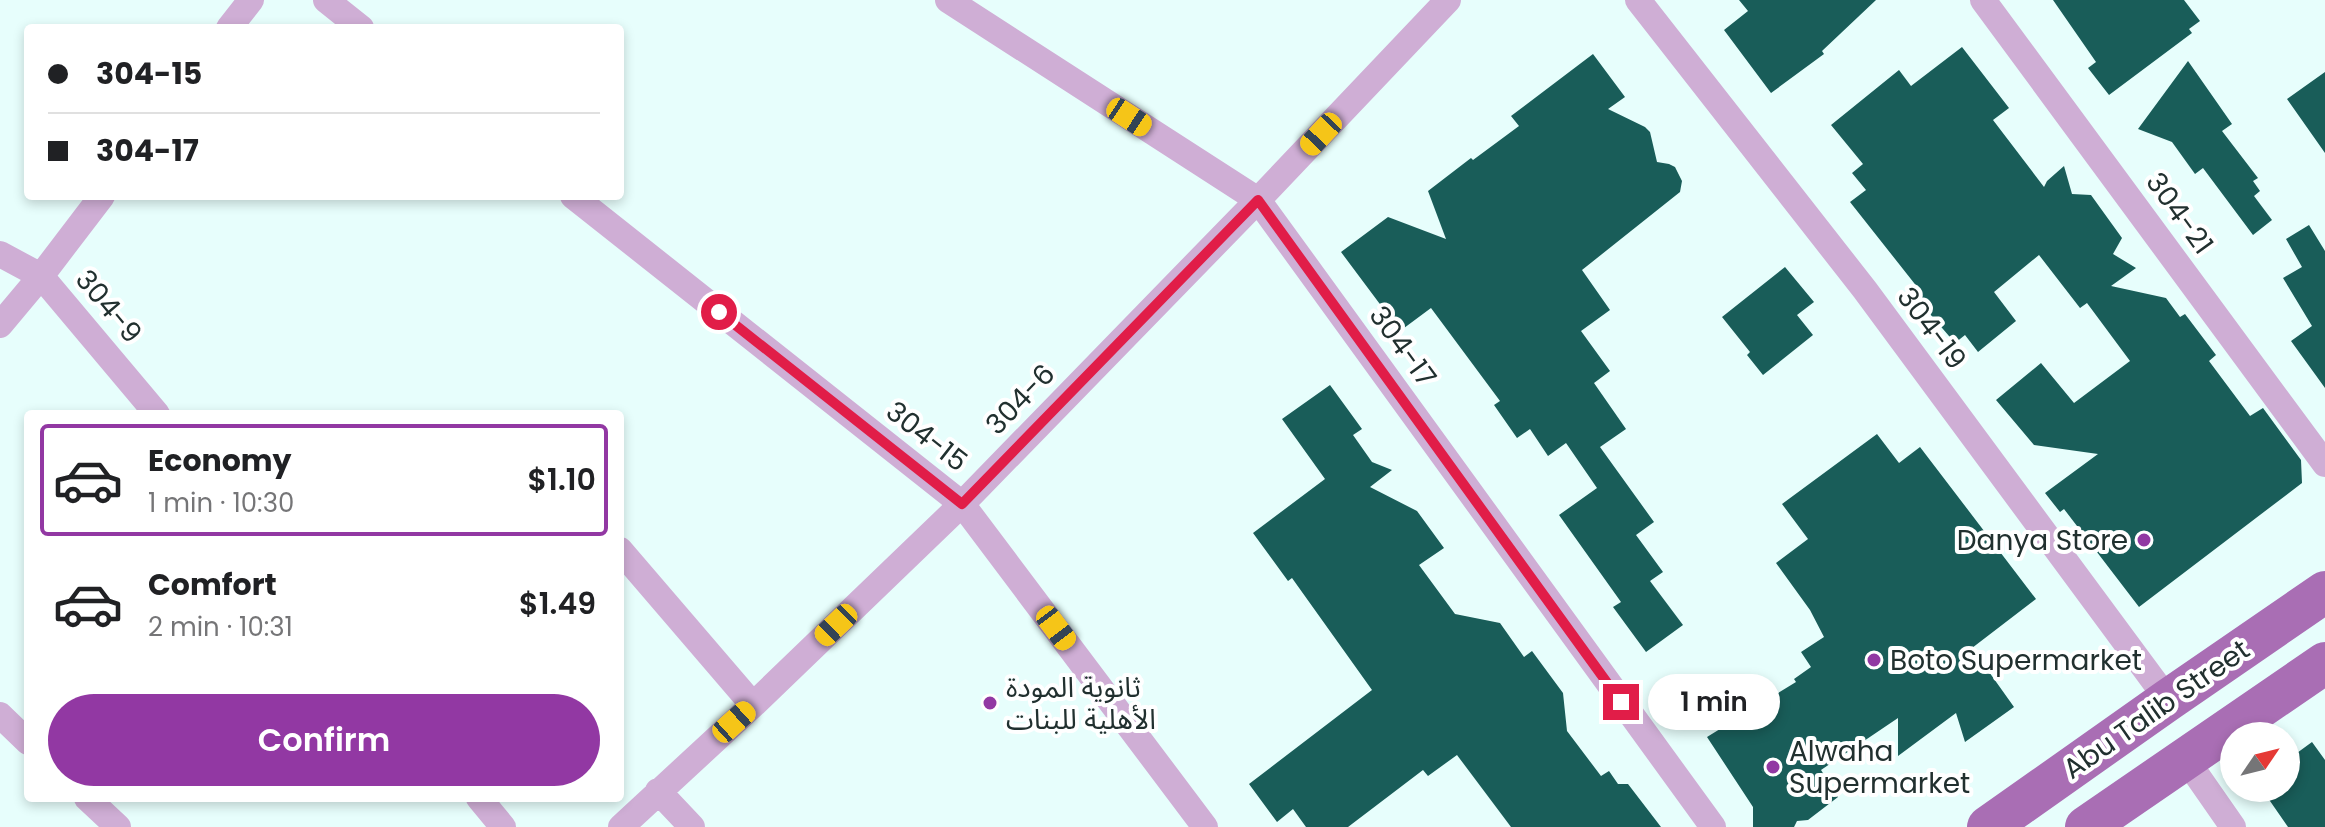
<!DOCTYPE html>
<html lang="en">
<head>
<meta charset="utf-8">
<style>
	:root { --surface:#fff; --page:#f2f2f2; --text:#202124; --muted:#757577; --line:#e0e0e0; --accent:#9238a3 }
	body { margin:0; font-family:Poppins,"Noto Sans Arabic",sans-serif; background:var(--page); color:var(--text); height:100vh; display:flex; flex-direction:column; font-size:30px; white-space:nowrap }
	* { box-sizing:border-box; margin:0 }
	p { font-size:26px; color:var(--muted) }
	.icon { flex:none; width:44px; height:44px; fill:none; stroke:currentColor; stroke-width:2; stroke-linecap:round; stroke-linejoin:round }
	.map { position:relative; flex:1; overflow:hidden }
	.panel { position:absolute; left:24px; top:410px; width:600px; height:392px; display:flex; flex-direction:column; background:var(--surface); border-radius:8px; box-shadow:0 4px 12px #0003 }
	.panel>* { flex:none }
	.hud { position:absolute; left:24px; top:24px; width:600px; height:176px; border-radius:8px; box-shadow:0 4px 12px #0003; display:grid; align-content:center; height:176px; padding:0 24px; background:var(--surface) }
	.needle { width:52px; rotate:55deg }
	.tools { position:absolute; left:2220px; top:722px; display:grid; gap:16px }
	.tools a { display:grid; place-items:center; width:80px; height:80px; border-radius:50%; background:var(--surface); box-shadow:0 4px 12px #0003; font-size:40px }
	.end { position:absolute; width:36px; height:36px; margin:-18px; border:10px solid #e11d48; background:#fff; box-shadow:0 0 0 4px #fff }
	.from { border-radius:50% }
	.bubble { position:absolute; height:56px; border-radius:28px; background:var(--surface); box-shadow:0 4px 12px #0003; font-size:26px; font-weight:600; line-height:56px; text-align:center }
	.car { position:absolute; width:24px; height:48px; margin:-24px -12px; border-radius:10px; box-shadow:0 0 6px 2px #0007; background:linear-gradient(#f5c518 24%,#345 0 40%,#f5c518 0 76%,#345 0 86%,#f5c518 0) }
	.hud b { display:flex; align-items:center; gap:28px; height:76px; font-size:30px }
	.hud b+b { border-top:2px solid var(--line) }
	.hud i { width:20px; height:20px; background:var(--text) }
	ul { padding:14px 0 0; list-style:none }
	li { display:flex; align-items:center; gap:24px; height:112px; margin:0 16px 12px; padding:0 8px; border:4px solid transparent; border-radius:8px }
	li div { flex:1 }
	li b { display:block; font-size:30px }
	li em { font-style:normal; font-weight:600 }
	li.selected { border-color:var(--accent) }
	li>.icon { width:72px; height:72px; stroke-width:1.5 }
	.action { display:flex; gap:16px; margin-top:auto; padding:16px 24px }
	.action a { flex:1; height:92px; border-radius:48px; background:var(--accent); color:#fff; font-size:32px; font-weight:600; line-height:92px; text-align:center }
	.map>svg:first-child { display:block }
	.building { fill:#195d59 }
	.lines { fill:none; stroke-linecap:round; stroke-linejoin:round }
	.minor { stroke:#cfaed5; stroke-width:26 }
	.primary { stroke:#a96eb4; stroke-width:42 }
	.route { stroke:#e11d48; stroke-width:10 }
	.poi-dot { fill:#9238a3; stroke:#fff; stroke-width:3 }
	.labels { text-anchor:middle; stroke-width:8; stroke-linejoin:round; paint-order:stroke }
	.street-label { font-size:28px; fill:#21302f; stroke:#fff }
	.poi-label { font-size:28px; fill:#21302f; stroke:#fff; text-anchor:start }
</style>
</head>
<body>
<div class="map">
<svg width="2325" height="827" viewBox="0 0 2325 827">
	<rect width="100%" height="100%" fill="#e7fefc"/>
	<!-- building -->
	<path class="building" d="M1739 0H1876L1822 51 1824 54 1771 93 1724 30 1748 11Z
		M2053 0H2184L2200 21 2189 29 2192 33 2109 95 2088 68 2096 62Z
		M1962 47 2009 108 1993 120 2044 187 2047 181 2064 166 2072 194 2091 195 2122 238 2113 254 2136 268 2111 286 2166 298 2180 317 2185 314 2216 355 2209 361 2250 416 2263 408 2301 460 2302 483 2139 607 2064 509 2060 512 2045 493 2098 454 2034 445 1996 400 2041 363 2074 403 2130 361 2087 303 2080 308 2039 255 1994 292 2016 321 1978 352 1965 335 1955 343 1918 300V288L1850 202 1866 190 1852 173 1863 164 1831 125 1899 70 1911 86Z
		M1593 54 1625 97 1608 109 1645 127 1650 132 1657 162 1669 164 1675 167 1682 181 1680 192 1582 270 1610 310 1581 331 1610 371 1594 383 1626 429 1600 447 1654 522 1636 535 1663 572 1650 581 1683 625 1646 652 1613 607 1621 602 1559 515 1597 488 1566 443 1548 456 1530 429 1517 438 1494 405 1500 401 1431 308 1400 331 1341 252 1388 217 1446 239 1428 191 1471 158 1473 160 1519 126 1511 116Z
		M2188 61 2232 124 2222 131 2258 178 2253 181 2260 191 2254 196 2272 220 2253 235 2203 168 2195 174 2172 142 2138 129Z
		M2325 72V153L2287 99Z
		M2309 225 2325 251V388L2291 341 2312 326 2283 278 2302 267 2286 239Z
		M1785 267 1814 302 1797 315 1813 335 1763 375 1747 355 1750 352 1722 317Z
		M1330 385 1362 429 1353 435 1372 462 1392 470 1370 487 1417 511 1444 548 1419 565 1455 614 1500 623 1524 657 1532 651 1563 693 1567 731 1601 776 1609 771 1618 784H1628L1661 827H1511L1457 755 1428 776 1423 770 1348 827H1306L1293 809 1277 822 1249 784 1372 690 1292 578 1288 581 1253 533 1325 479 1282 419Z
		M1877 434 1899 463 1920 447 2036 599 1972 648 2014 707 1965 742 1956 713 1898 756V718L1821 770 1838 797 1808 820 1797 821 1794 827H1753V807L1707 737 1796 682 1794 679 1811 667 1801 652 1824 637 1810 610 1776 563 1808 539 1782 504Z
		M2312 742 2325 760V827H2288L2261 788H2286V761Z"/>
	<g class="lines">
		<!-- minor -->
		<path class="minor" d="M326 0 361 28
			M948 0 1258 200 1713 827
			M1638 0 1865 290 2168 700
			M1983 0 2325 464
			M229 28 251 0
			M573 196 962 504 1205 827
			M0 254 41 276 157 414
			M0 325 41 276 102 196
			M620 550 753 705
			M0 715 28 742
			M2185 758 2233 827
			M658 791 692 827
			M87 798 118 827
			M479 798 503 827
			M621 827 753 705 962 504 1258 200 1448 0"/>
		<!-- primary -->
		<path class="primary" d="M1988 827 2168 700 2325 592
			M2086 827 2325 663"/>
	</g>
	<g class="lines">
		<!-- route -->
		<path class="route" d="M719 312 962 504 1258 200 1621 702"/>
	</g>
	<!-- markers -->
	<g class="poi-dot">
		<circle cx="2144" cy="540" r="8"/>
		<circle cx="1874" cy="660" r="8"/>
		<circle cx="990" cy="703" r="8"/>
		<circle cx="1773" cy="767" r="8"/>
	</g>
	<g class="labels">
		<!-- street labels -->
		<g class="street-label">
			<text transform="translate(2180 213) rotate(54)" y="10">304-21</text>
			<text transform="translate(109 306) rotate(50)" y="10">304-9</text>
			<text transform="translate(1932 328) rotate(53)" y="10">304-19</text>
			<text transform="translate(1403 346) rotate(54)" y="10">304-17</text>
			<text transform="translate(1020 399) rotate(-46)" y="10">304-6</text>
			<text transform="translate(927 436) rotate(38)" y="10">304-15</text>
			<text transform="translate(2156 709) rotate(-35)" y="10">Abu Talib Street</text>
		</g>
		<!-- poi labels -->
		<g class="poi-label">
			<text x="2128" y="550" text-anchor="end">Danya Store</text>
			<text x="1890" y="670">Boto Supermarket</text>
			<text x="1006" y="697">ثانوية المودة<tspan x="1006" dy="32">الأهلية للبنات</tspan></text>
			<text x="1789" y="761">Alwaha<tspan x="1789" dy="32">Supermarket</tspan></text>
		</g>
	</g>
</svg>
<div class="tools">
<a><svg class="needle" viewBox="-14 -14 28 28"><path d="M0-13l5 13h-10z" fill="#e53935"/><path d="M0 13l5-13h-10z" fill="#757577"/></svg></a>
</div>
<i class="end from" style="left:719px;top:312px"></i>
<i class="end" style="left:1621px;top:702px"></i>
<div class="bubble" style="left:1648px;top:674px;width:132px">1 min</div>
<i class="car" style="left:1129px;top:117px;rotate:123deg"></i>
<i class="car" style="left:1321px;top:134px;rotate:223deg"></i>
<i class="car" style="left:836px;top:625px;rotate:226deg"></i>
<i class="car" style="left:1056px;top:628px;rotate:143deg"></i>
<i class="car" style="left:734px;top:722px;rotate:48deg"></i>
<div class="hud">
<b><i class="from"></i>304-15</b>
<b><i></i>304-17</b>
</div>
<section class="panel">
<ul>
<li class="selected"><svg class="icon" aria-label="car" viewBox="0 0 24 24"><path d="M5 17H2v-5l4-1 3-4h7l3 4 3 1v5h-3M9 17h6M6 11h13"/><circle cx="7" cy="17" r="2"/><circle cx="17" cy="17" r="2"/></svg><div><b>Economy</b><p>1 min · 10:30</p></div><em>$1.10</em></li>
<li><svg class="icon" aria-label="car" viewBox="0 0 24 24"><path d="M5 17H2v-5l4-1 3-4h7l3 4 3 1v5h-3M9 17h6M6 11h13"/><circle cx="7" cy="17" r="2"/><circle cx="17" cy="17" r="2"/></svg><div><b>Comfort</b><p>2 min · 10:31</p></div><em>$1.49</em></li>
</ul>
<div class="action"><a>Confirm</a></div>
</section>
</div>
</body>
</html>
